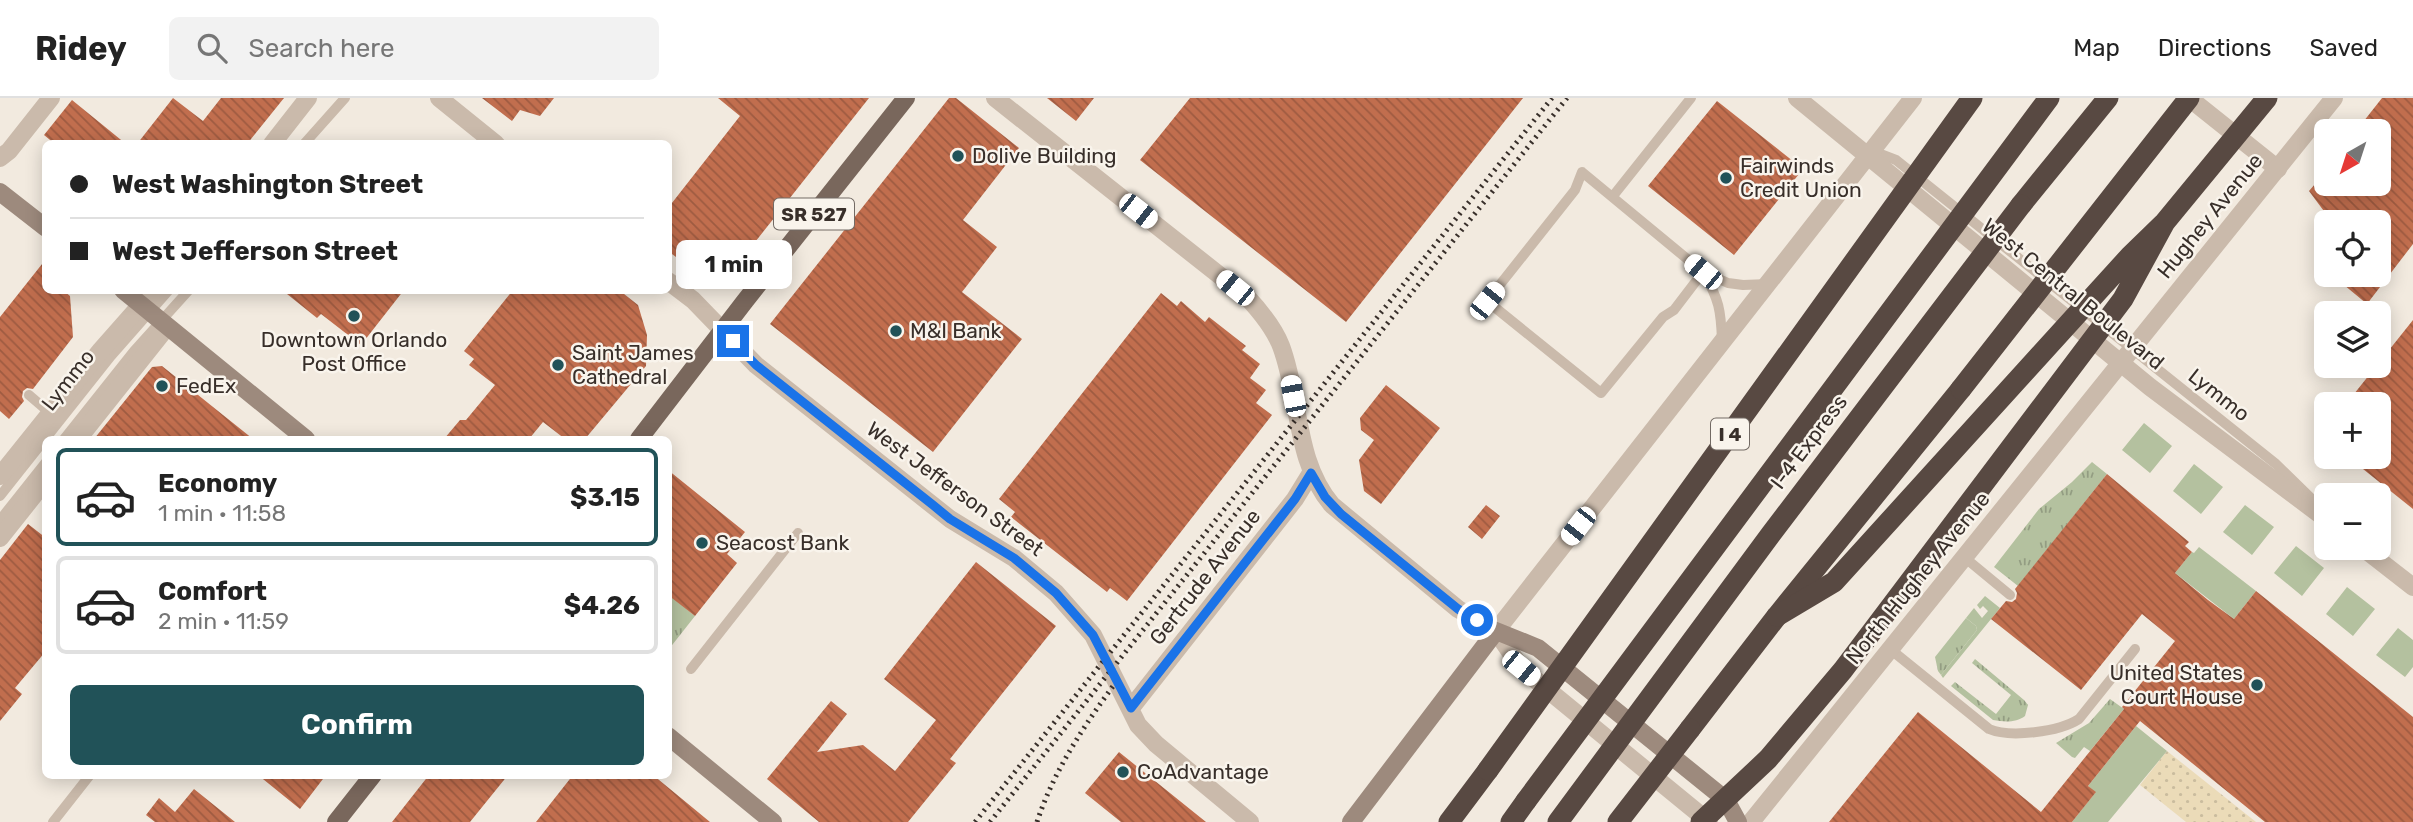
<!DOCTYPE html>
<html lang="en">
<head>
<meta charset="utf-8">
<style>
	:root { --surface:#fff; --page:#f2f2f2; --text:#222; --muted:#767676; --line:#e0e0e0; --accent:#215258 }
	body { margin:0; font-family:Rubik,sans-serif; background:var(--page); color:var(--text); height:100vh; display:flex; flex-direction:column; font-size:26px; white-space:nowrap }
	* { box-sizing:border-box; margin:0 }
	p { font-size:23px; color:var(--muted) }
	.icon { flex:none; width:38px; height:38px; fill:none; stroke:currentColor; stroke-width:2; stroke-linecap:round; stroke-linejoin:round }
	.map { position:relative; flex:1; overflow:hidden }
	.details { position:absolute; left:42px; top:338px; width:630px; height:343px; display:flex; flex-direction:column; background:var(--surface); border-radius:10px; box-shadow:0 4px 18px #0003 }
	.details>* { flex:none }
	.top-card { position:absolute; left:42px; top:42px; width:630px; height:154px; border-radius:10px; box-shadow:0 4px 18px #0003; display:grid; align-content:center; height:154px; padding:0 28px; background:var(--surface) }
	.needle { width:46px; rotate:219deg }
	.buttons { position:absolute; left:2314px; top:21px; display:grid; gap:14px }
	.buttons a { display:grid; place-items:center; width:77px; height:77px; border-radius:10px; background:var(--surface); box-shadow:0 4px 18px #0003; font-size:35px }
	.end { position:absolute; width:32px; height:32px; margin:-16px; border:9px solid #1a73e8; background:#fff; box-shadow:0 0 0 4px #fff }
	.from { border-radius:50% }
	.bubble { position:absolute; height:49px; border-radius:10px; background:var(--surface); box-shadow:0 4px 18px #0003; font-size:23px; font-weight:700; line-height:49px; text-align:center }
	.car { position:absolute; width:21px; height:42px; margin:-21px -10px; border-radius:9px; box-shadow:0 0 5px 2px #0007; background:linear-gradient(#fff 24%,#345 0 40%,#fff 0 76%,#345 0 86%,#fff 0) }
	.top-card b { display:flex; align-items:center; gap:24px; height:66px; font-size:26px }
	.top-card b+b { border-top:2px solid var(--line) }
	.top-card i { width:18px; height:18px; background:var(--text) }
	ul { padding:12px 0 0; list-style:none }
	li { display:flex; align-items:center; gap:21px; height:98px; margin:0 14px 10px; padding:0 14px; border:4px solid var(--line); border-radius:10px }
	li div { flex:1 }
	li b { display:block; font-size:26px }
	li em { font-style:normal; font-weight:700 }
	li.selected { border-color:var(--accent) }
	li>.icon { width:63px; height:63px; stroke-width:1.5 }
	.button { display:flex; gap:14px; margin-top:auto; padding:14px 28px }
	.button a { flex:1; height:80px; border-radius:10px; background:var(--accent); color:#fff; font-size:28px; font-weight:700; line-height:80px; text-align:center }
	header { display:flex; align-items:center; gap:42px; box-sizing:border-box; height:98px; padding:0 35px; background:var(--surface); border-bottom:2px solid var(--line) }
	header strong { font-size:33px }
	nav { display:flex; gap:38px; margin-inline-start:auto; font-size:24px }
	.search { width:490px; height:63px; background:var(--page); display:flex; align-items:center; gap:18px; box-sizing:border-box; padding:0 24px; border-radius:10px; color:var(--muted); font-size:26px }
	.map>svg:first-child { display:block }
	.grass { fill:url(#grass-tufts) }
	.sand { fill:url(#sand-dots) }
	.garden { fill:#b4c19f }
	.building { fill:url(#building-back-hatch) }
	.lines { fill:none; stroke-linecap:round; stroke-linejoin:round }
	.service { stroke:#cabaab; stroke-width:10 }
	.minor { stroke:#cabaab; stroke-width:18 }
	.tertiary { stroke:#cabaab; stroke-width:18 }
	.secondary { stroke:#9d8a7d; stroke-width:18 }
	.primary { stroke:#79675c; stroke-width:18 }
	.motorway { stroke:#584942; stroke-width:21 }
	.rail { stroke:#382f2a; stroke-width:5; stroke-dasharray:2 5; stroke-linecap:butt }
	.motorway-bridge { stroke:#584942; stroke-width:21 }
	.route { stroke:#1a73e8; stroke-width:9 }
	.poi-dot { fill:#215258; stroke:#f9f4ec; stroke-width:2.5 }
	.labels { text-anchor:middle; stroke-width:5; stroke-linejoin:round; paint-order:stroke }
	.shield { fill:#f9f4ec; stroke:#726a64; stroke-width:2 }
	.shield-label { font-size:19px; font-weight:bold; fill:#382f2a }
	.poi-label { font-size:21px; fill:#382f2a; stroke:#f9f4ec; text-anchor:start }
	.street-label { font-size:21px; fill:#382f2a; stroke:#f9f4ec }
</style>
</head>
<body>
<header>
<strong>Ridey</strong>
<div class="search"><svg class="icon" aria-label="search" viewBox="0 0 24 24"><circle cx="10" cy="10" r="6"/><path d="M15 15l6 6"/></svg>Search here</div>
<nav><a>Map</a><a>Directions</a><a>Saved</a></nav>
</header>
<div class="map">
<svg width="2413" height="724" viewBox="0 0 2413 724">
	<defs>
		<pattern id="grass-tufts" width="24" height="20" patternUnits="userSpaceOnUse" patternTransform="scale(1.75)"><rect width="24" height="20" fill="#b4c19f"/><path d="M3 7l-1-3M5 7V3M7 7l1-3M15 17l-1-3M17 17v-4M19 17l1-3" fill="none" stroke="#939d82"/></pattern>
		<pattern id="sand-dots" width="8" height="8" patternUnits="userSpaceOnUse" patternTransform="scale(1.75)"><rect width="8" height="8" fill="#ebdbb8"/><path d="M2 2h.1M6 6h.1" fill="none" stroke="#cabc9e" stroke-width="1.8" stroke-linecap="round"/></pattern>
		<pattern id="building-back-hatch" width="6" height="6" patternUnits="userSpaceOnUse" patternTransform="scale(1.75)"><rect width="6" height="6" fill="#c16e4e"/><path d="M-1 5l2 2M0 0l6 6M5-1l2 2" fill="none" stroke="#9e5b41"/></pattern>
	</defs>
	<rect width="100%" height="100%" fill="#f2eadf"/>
	<!-- grass -->
	<path class="grass" d="M2092 364 2107 376 2018 488 1994 469 2039 411 2072 384Z
		M669 497 695 518 669 551Z
		M1966 520 1976 528 1977 532 1941 577 1938 573 1935 559Z
		M1975 561 2024 602 2028 607 2025 618C2016 625 2004 624 1993 622L1951 588 1955 584 1996 616 2011 597 1972 565Z
		M2110 601 2124 611 2090 653 2084 649 2075 660 2072 659 2056 645 2089 625Z"/>
	<!-- sand -->
	<path class="sand" d="M2167 653 2256 724H2186L2140 687Z"/>
	<!-- garden -->
	<path class="garden" d="M2144 325 2172 348 2150 375 2122 352Z
		M2194 366 2223 389 2201 416 2173 393Z
		M2245 407 2274 429 2252 457 2223 434Z
		M2296 448 2324 470 2302 498 2274 475Z
		M2199 449 2256 493 2234 521 2175 475 2192 454 2194 455Z
		M2347 489 2375 511 2353 538 2326 516Z
		M1985 498 2000 510 1943 580 1941 577 1977 532 1976 528 1966 520 1974 510 1982 520 1988 513 1983 508 1980 511 1977 507Z
		M2398 530 2413 542V569L2405 579 2376 557Z
		M2136 628 2167 653 2108 724H2072L2095 695 2088 688Z"/>
	<!-- building -->
	<path class="building" d="M173 0 203 23 221 0H284L247 46H137Z
		M482 0H554L540 18 520 12 512 23Z
		M718 0H869L725 182 710 172 704 180 668 153V110L740 18Z
		M949 0H956L1019 50 963 122 997 149 962 194 1022 241 933 354 770 226Z
		M1047 0H1094L1076 23Z
		M1190 0H1523L1346 224 1140 62Z
		M2382 0H2413V146L2367 206 2332 177H2378V124H2332L2309 93 2315 86H2378V33H2356Z
		M72 2 126 46H55L44 37Z
		M1717 3 1803 71 1734 157 1648 88Z
		M46 161V192H63L70 198 73 239 33 291 27 290 23 293 22 299 24 303 9 321 0 313V219Z
		M282 192H404L361 247 321 216 317 220Z
		M513 192H619L638 207 647 237 646 268 585 341H565L543 324 529 341H444L460 322H466L495 287 469 267 474 261 464 253Z
		M1161 195 1177 208 1181 203 1205 224 1209 219 1246 248 1242 252 1260 266 1250 280 1266 292 1256 305 1272 317 1127 503 1110 490 1107 494 1011 419 1015 414 999 401Z
		M2413 222V411L2348 359H2378V306H2346Z
		M162 268 223 317 253 341H94L152 269Z
		M1386 287 1440 330 1381 406 1364 393 1359 362 1374 342 1361 332 1360 320Z
		M668 372 745 434 727 456 737 465 695 518 668 497Z
		M2107 376 2189 444 2185 448 2192 454 2175 475 2208 502 2234 521 2256 493 2413 619V724H2265L2140 623 2088 688 2096 694 2072 724H1829L1918 614 2041 714 2124 611 2122 609 2175 543 2142 516 2081 592 1991 521 2006 503 2012 504 2016 501 2017 495 2015 491Z
		M1486 407 1500 418 1482 441 1468 429Z
		M28 426 46 440V553L15 590 22 596 0 623V462Z
		M976 464 1056 528 950 661 956 665 908 724H819L767 681 831 603 847 616 817 654 863 647 895 673 936 622 884 581Z
		M1119 654 1206 724H1121L1085 695Z
		M258 677H326L300 711Z
		M429 677H508L470 724H392Z
		M573 677H653L710 724H536Z
		M194 691 235 724H155L146 717 159 700 175 714Z"/>
	<g class="lines">
		<!-- service -->
		<path class="service" d="M304 46 345 0
			M1870 52 1896 62 2276 366 2315 404
			M1613 98 1691 0
			M1703 174 1674 212 1663 219 1601 295 1487 203 1575 92 1582 74 1703 174 1728 185 1743 187 1769 186
			M1704 175C1719 202 1721 212 1722 243
			M29 297 50 315
			M64 341 134 253 189 192
			M0 398 111 258 169 192
			M0 422 46 364
			M1964 459 2010 497
			M1890 551 1989 631C2010 640 2059 634 2079 621L2135 551
			M691 571 798 435
			M53 724 90 677"/>
		<!-- minor -->
		<path class="minor" d="M439 0 496 46
			M2189 0 2278 71
			M272 46 308 0
			M0 60 9 53 51 0
			M668 183 693 202 756 267 950 421 1014 460 1056 495 1093 537 1138 627 1156 646 1250 724
			M78 341 167 229
			M0 378 101 252 154 192
			M0 440 46 382
			M1131 610 1295 401 1311 375"/>
		<!-- tertiary -->
		<path class="tertiary" d="M995 0 1247 199C1261 214 1274 230 1281 248 1301 301 1294 362 1332 407L1458 511 1496 533 1521 570 1709 724
			M1797 0 2150 289 2326 421
			M2363 450 2413 489
			M1496 533 1913 0
			M1751 724 2334 0"/>
		<!-- secondary -->
		<path class="secondary" d="M0 94 46 130
			M123 192 306 341
			M668 638 773 724
			M1351 724 1496 533 1538 550 1726 702 1738 724"/>
		<!-- primary -->
		<path class="primary" d="M639 341 745 203 906 0
			M336 724 373 677"/>
		<!-- motorway -->
		<path class="motorway" d="M2021 107 2108 0
			M1690 631 1777 518 1961 291
			M1449 724 1488 672
			M1511 724 1526 703"/>
		<!-- rail -->
		<path class="rail" d="M975 724 1552 0
			M990 724 1567 0
			M1037 724C1054 672 1084 628 1116 584"/>
		<!-- motorway-bridge -->
		<path class="motorway-bridge" d="M1961 291 2189 0
			M1777 518 1834 484 2130 158 2165 124 2267 0
			M1488 672 1972 0
			M1526 703 2049 0
			M1558 724 1771 436 2021 107
			M1618 724 1690 631
			M1701 724 1768 661 1843 572 2123 201 2165 124"/>
	</g>
	<g class="lines">
		<!-- route -->
		<path class="route" d="M733 243 756 267 933 407 950 421 1014 460 1056 495 1093 537 1131 610 1295 401 1311 375 1325 399 1341 416 1458 511 1477 522"/>
	</g>
	<!-- markers -->
	<g class="poi-dot">
		<circle cx="958" cy="58" r="7"/>
		<circle cx="1726" cy="80" r="7"/>
		<circle cx="354" cy="218" r="7"/>
		<circle cx="896" cy="233" r="7"/>
		<circle cx="558" cy="267" r="7"/>
		<circle cx="162" cy="288" r="7"/>
		<circle cx="702" cy="445" r="7"/>
		<circle cx="2257" cy="587" r="7"/>
		<circle cx="1123" cy="674" r="7"/>
	</g>
	<g class="labels">
		<!-- shield labels -->
		<g class="shield">
			<rect x="774" y="100.5" width="80" height="31" rx="5"/>
			<rect x="1711" y="320.5" width="38" height="31" rx="5"/>
		</g>
		<g class="shield-label">
			<text x="814" y="123">SR 527</text>
			<text x="1730" y="343">I 4</text>
		</g>
		<!-- poi labels -->
		<g class="poi-label">
			<text x="972" y="65">Dolive Building</text>
			<text x="1740" y="75">Fairwinds<tspan x="1740" dy="24">Credit Union</tspan></text>
			<text x="910" y="240">M&amp;I Bank</text>
			<text x="354" y="249" text-anchor="middle">Downtown Orlando<tspan x="354" dy="24">Post Office</tspan></text>
			<text x="572" y="262">Saint James<tspan x="572" dy="24">Cathedral</tspan></text>
			<text x="176" y="295">FedEx</text>
			<text x="716" y="452">Seacost Bank</text>
			<text x="2243" y="582" text-anchor="end">United States<tspan x="2243" dy="24">Court House</tspan></text>
			<text x="1137" y="681">CoAdvantage</text>
		</g>
		<!-- street labels -->
		<g class="street-label">
			<text transform="translate(2210 118) rotate(-51)" y="7">Hughey Avenue</text>
			<text transform="translate(2073 196) rotate(39)" y="7">West Central Boulevard</text>
			<text transform="translate(68 282) rotate(-52)" y="7">Lymmo</text>
			<text transform="translate(2219 297) rotate(38)" y="7">Lymmo</text>
			<text transform="translate(1809 344) rotate(-53)" y="7">I-4 Express</text>
			<text transform="translate(955 391) rotate(36)" y="7">West Jefferson Street</text>
			<text transform="translate(1205 479) rotate(-52)" y="7">Gertrude Avenue</text>
			<text transform="translate(1918 480) rotate(-51)" y="7">North Hughey Avenue</text>
		</g>
	</g>
</svg>
<div class="buttons">
<a><svg class="needle" viewBox="-14 -14 28 28"><path d="M0-13l5 13h-10z" fill="#e53935"/><path d="M0 13l5-13h-10z" fill="#767676"/></svg></a>
<a><svg class="icon" aria-label="locate" viewBox="0 0 24 24"><circle cx="12" cy="12" r="6"/><path d="M12 2v4M12 18v4M2 12h4M18 12h4"/></svg></a>
<a><svg class="icon" aria-label="layers" viewBox="0 0 24 24"><path d="M12 4l9 5-9 5-9-5zM3 14l9 5 9-5"/></svg></a>
<a>+</a>
<a>−</a>
</div>
<i class="end from" style="left:1477px;top:522px"></i>
<i class="end" style="left:733px;top:243px"></i>
<div class="bubble" style="left:676px;top:142px;width:116px">1 min</div>
<i class="car" style="left:1138px;top:113px;rotate:128deg"></i>
<i class="car" style="left:1703px;top:174px;rotate:310deg"></i>
<i class="car" style="left:1235px;top:190px;rotate:309deg"></i>
<i class="car" style="left:1487px;top:203px;rotate:39deg"></i>
<i class="car" style="left:1293px;top:298px;rotate:349deg"></i>
<i class="car" style="left:1578px;top:428px;rotate:218deg"></i>
<i class="car" style="left:1521px;top:570px;rotate:129deg"></i>
<div class="top-card">
<b><i class="from"></i>West Washington Street</b>
<b><i></i>West Jefferson Street</b>
</div>
<section class="details">
<ul>
<li class="selected"><svg class="icon" aria-label="car" viewBox="0 0 24 24"><path d="M5 17H2v-5l4-1 3-4h7l3 4 3 1v5h-3M9 17h6M6 11h13"/><circle cx="7" cy="17" r="2"/><circle cx="17" cy="17" r="2"/></svg><div><b>Economy</b><p>1 min · 11:58</p></div><em>$3.15</em></li>
<li><svg class="icon" aria-label="car" viewBox="0 0 24 24"><path d="M5 17H2v-5l4-1 3-4h7l3 4 3 1v5h-3M9 17h6M6 11h13"/><circle cx="7" cy="17" r="2"/><circle cx="17" cy="17" r="2"/></svg><div><b>Comfort</b><p>2 min · 11:59</p></div><em>$4.26</em></li>
</ul>
<div class="button"><a>Confirm</a></div>
</section>
</div>
</body>
</html>
